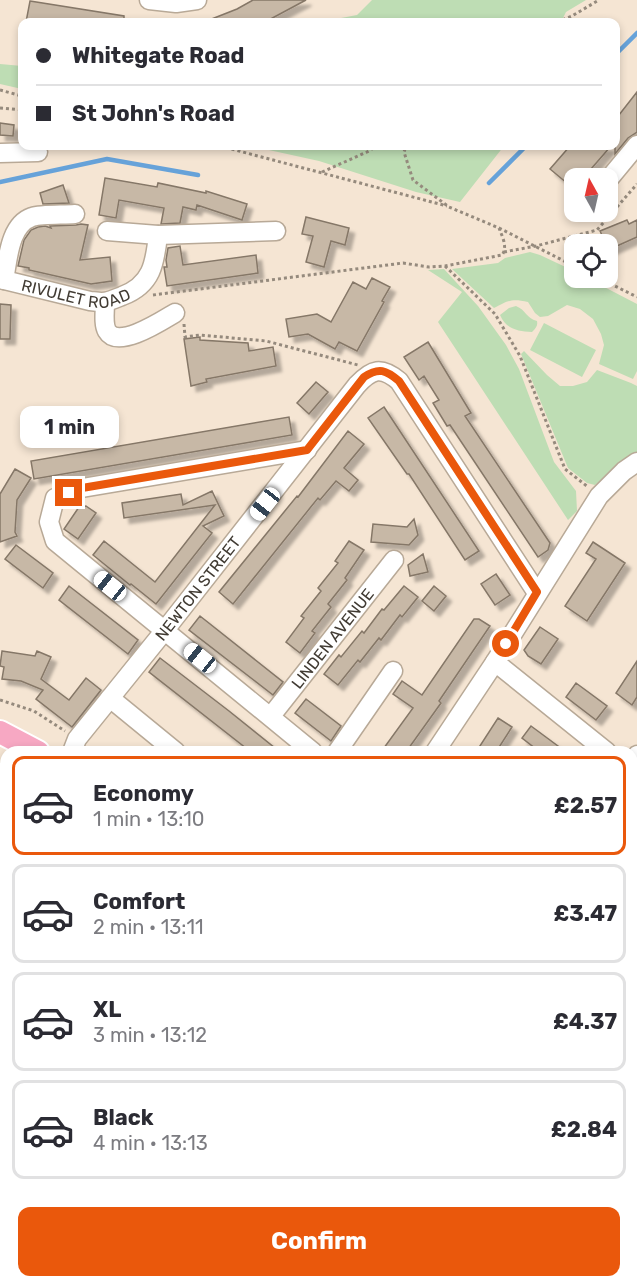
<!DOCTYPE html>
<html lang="en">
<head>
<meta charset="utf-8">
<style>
	:root { --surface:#fff; --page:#f2f2f3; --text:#2b2b33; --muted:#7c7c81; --line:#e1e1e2; --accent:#ea580c }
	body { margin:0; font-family:Rubik,sans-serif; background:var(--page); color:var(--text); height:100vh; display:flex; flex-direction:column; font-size:22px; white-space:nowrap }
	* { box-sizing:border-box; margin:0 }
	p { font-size:20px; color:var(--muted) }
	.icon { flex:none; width:33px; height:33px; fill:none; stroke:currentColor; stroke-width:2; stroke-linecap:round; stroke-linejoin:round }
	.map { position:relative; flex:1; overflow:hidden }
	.drawer { position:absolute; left:0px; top:746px; width:638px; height:542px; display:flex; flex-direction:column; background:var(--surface); border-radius:18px 18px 0 0; box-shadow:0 3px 9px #0003 }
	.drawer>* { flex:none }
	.guide { position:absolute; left:18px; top:18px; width:602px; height:132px; border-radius:12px; box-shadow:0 3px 9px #0003; display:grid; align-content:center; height:132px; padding:0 18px; background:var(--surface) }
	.needle { width:39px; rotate:352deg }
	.controls { position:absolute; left:564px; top:168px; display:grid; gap:12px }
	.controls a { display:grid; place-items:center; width:54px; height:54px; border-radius:12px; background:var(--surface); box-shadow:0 3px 9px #0003; font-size:30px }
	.end { position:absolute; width:27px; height:27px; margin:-14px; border:8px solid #ea580c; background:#fff; box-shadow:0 0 0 3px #fff }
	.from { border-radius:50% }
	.bubble { position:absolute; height:42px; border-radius:12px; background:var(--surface); box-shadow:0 3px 9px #0003; font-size:20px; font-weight:700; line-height:42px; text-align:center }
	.car { position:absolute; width:18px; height:36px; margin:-18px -9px; border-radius:8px; box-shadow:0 0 4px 2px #0007; background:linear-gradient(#fff 24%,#345 0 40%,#fff 0 76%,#345 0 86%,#fff 0) }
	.guide b { display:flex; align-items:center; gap:21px; height:57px; font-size:22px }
	.guide b+b { border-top:2px solid var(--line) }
	.guide i { width:15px; height:15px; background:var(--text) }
	ul { padding:10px 0 0; list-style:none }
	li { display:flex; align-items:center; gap:18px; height:99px; margin:0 12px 9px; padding:0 6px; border:3px solid var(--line); border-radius:12px }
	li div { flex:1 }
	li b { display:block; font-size:22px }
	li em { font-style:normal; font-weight:700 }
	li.on { border-color:var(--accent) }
	li>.icon { width:54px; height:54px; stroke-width:1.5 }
	.cta { display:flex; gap:12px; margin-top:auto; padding:12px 18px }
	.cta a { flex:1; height:69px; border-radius:12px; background:var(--accent); color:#fff; font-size:24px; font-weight:700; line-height:69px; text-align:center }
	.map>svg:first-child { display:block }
	.green { fill:#beddb4 }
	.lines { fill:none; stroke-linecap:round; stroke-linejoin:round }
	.stream { stroke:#66a2d9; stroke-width:4.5 }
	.building { fill:#c7b8a6; stroke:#857767; stroke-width:1.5; filter:url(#shadow) }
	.minor-casing { stroke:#b8a997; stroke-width:21 }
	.major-casing { stroke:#fff; stroke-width:26 }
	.path { stroke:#958a7d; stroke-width:3; stroke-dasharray:3 3; stroke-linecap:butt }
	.minor { stroke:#fff; stroke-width:18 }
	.major { stroke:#f7a8c3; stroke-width:22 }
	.route { stroke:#ea580c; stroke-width:8 }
	.labels { text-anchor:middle; stroke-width:6; stroke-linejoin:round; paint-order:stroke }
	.street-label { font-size:16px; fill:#413b33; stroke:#f5e5d3 }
</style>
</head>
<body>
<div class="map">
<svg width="637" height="1286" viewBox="0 0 637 1286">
	<defs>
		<filter id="shadow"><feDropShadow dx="5.5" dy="5.5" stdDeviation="1.5" flood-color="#0004"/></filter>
	</defs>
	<rect width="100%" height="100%" fill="#f5e5d3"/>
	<!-- green -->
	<path class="green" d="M372 0H586L566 12 561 22H320L357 15Z
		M0 64 22 66V89L0 84Z
		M251 146H504L460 202 416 192 319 161Z
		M530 252 540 255 574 271V278H587L637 304V371L633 379 599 364 604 345 601 334 593 319 580 309 567 305 548 316 540 317 535 313 528 302C511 298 508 301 494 308L452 269 498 263 505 258Z
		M444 269 478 306 506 345 519 369 554 462 576 491 577 511 568 520 438 322 462 292 428 270Z
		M516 306C526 310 526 318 537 321 538 326 536 328 532 332 517 331 506 329 500 315L509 308Z
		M544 323 596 350 582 377 530 350Z
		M524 351 547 375 560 386H573L587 382 597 370 631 383 637 386V452L615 468 595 485 587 483 568 468 521 354Z
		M0 768 6 771V838L0 841Z
		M637 1103V1147L632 1141V1108Z
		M0 1221 6 1229V1281H26L28 1286H0Z
		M110 1281H166L167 1286H110Z
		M324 1281H400L397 1286H326Z"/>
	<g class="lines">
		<!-- stream -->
		<path class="stream" d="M615 55 637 33
			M0 182 107 159 198 175
			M489 183 526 146"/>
	</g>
	<!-- building -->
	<path class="building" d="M253 0H306L265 22H204L237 9Z
		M30 1 124 16V22H26Z
		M637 92V132L628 138 615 154V120Z
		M0 123 14 125 13 136 0 135Z
		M570 146H611L591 169 594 172 588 178H574V189L550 169Z
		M105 178 157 187 158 183 206 193V191L247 204 242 220 197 205 196 210 183 207 180 223 161 224 164 208 119 200 116 218 99 215Z
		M63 185 69 203 43 204 40 193Z
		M306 217 349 228 345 245 331 241 324 267 306 262 313 236 302 234Z
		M627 220 629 224 637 220V237L608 250V244H606L600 231Z
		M81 224 88 225 80 260 110 257 112 281 91 284 29 270V268L18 266 24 240 31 230 38 227 45 226 51 228 50 226 76 225Z
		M180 246 183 265 256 255 258 273 167 286 164 267H167L166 260 168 248Z
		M372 278 390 287 382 301 384 302 357 351 339 342 335 349 308 334 289 337 286 319 317 314 331 322 353 282 366 289Z
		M0 304 11 305 10 339H0Z
		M200 337V340L248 343 249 351 273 347 276 366 206 379 207 382 191 386 184 339Z
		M428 342 471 413 465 416 550 543 548 550 538 557 450 425 447 426 433 403 439 400 424 376 419 380 404 357Z
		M316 382 328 392 309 414 297 403Z
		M384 407 479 551 465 560 409 474H407L368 418Z
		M289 417 292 435 34 479 31 461Z
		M348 431 364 444 344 468 358 480 349 491 336 481 320 500 318 498 233 604 219 592 297 496 298 497Z
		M15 469 31 478 17 500 15 532 17 536 0 542V494Z
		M212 491 224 516 203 526 212 533 156 604 131 584 130 585 93 555 104 541 155 582 215 505 124 518 122 503 181 494 183 505Z
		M86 506 96 513 78 539 64 529 79 507Z
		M414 519 418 535 409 545 371 542 373 524 407 527Z
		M349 541 364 550 345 578 347 580 328 604 331 607 312 631 315 633 300 653 286 642 304 618 301 616 321 591 318 588 338 563 335 561Z
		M593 542 625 563 587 621 565 606 596 559 586 553Z
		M16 545 53 573 43 588 5 559Z
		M423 554 428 572 410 576 408 565Z
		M496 574 510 595 495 605 481 584Z
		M69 586 138 640 128 654 59 600Z
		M404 586 418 597 402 617 400 615 381 640 379 638 360 662 358 660 338 685 324 674 339 655 341 657 362 631 364 633 382 609 384 610Z
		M434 586 446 596 434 611 422 601Z
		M200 616 283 682 273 695 189 630Z
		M474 619H479L490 626 439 701 441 703 406 752H381L413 708 393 694 402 681 422 695Z
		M540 627 558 639 541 664 528 656 524 650Z
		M2 651 35 656 37 651 51 657 41 679 69 700 86 678 101 690 72 727 36 699 43 690 21 681 2 679 4 667 0 666Z
		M160 658 229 711 280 752H251L149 672Z
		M637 661V697L632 705 616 693Z
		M576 683 607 706 596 720 566 697Z
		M306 699 341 726 331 741 295 713Z
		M498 718 512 727 496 752H476Z
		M531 726 566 752H540L522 738Z"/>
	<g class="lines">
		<!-- minor casing -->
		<g class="minor-casing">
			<g id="minor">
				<path d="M149 0 176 3 197 0"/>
				<path d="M0 153 38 152"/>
				<path d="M608 180 637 145"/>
				<path d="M107 231 158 235"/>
				<path id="s1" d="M0 279 90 301C106 303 107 302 122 296 152 285 155 263 158 235L276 231"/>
				<path d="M4 280C8 260 9 225 32 217 42 214 63 215 75 214"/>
				<path d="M105 303C105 311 103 324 107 331 118 350 163 320 175 313"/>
				<path d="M307 450 82 488 55 498 49 522 55 541 313 752"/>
				<path d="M495 662 607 752"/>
				<path d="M110 698 176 752"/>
				<path id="s2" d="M271 716 394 560"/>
				<path id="s3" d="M72 752 77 739 165 630 357 385C372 369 381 366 399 381L537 593"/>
				<path d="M337 752 393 671"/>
				<path d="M435 752 495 662 599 496 624 471 637 462"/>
				<path d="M632 763 637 755"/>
				<path d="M0 921 6 919"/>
				<path d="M632 994 637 998"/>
				<path d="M0 1052 6 1051"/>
				<path d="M0 1193 6 1204"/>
				<path d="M36 1281 37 1286"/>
				<path d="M211 1281 212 1286"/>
				<path d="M321 1281 323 1286"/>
				<path d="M406 1286 408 1281"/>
				<path d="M537 1286 539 1281"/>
			</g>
		</g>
		<!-- major casing -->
		<g class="major-casing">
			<path id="major" d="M0 732 38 752
				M632 1250 637 1254"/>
		</g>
		<!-- path -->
		<path class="path" d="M557 22 572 16 599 0
			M0 90 22 96
			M0 108 22 110
			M220 146 447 206
			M322 172 367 152 377 146
			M499 228 574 266
			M504 252 536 246 597 230 637 184
			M445 266 495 314 520 356 565 469 588 487
			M599 278 637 297
			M153 295 403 263 429 267 445 266 502 255C508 247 502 236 499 228L449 207 413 180 404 152 406 146
			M184 324 185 337 200 335 266 341 358 365
			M0 700 34 711 65 731
			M0 765 6 767
			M1 812 6 806
			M0 832 6 828
			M632 1064 637 1058"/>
		<!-- minor -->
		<use href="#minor" class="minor"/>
		<!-- major -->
		<use href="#major" class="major"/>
	</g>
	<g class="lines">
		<!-- route -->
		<path class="route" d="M69 493 82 488 307 450 364 377C379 367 386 370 399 381L537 592 506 644"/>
	</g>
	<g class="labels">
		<!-- street labels -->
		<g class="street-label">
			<text dy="6" stroke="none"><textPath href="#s1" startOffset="78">RIVULET ROAD</textPath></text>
			<text dy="6" stroke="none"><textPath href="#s3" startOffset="207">NEWTON STREET</textPath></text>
			<text dy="6" stroke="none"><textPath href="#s2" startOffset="99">LINDEN AVENUE</textPath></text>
		</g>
	</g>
</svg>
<div class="controls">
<a><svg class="needle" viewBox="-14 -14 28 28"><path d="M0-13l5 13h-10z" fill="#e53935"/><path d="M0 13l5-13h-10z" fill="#7c7c81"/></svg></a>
<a><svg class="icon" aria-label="locate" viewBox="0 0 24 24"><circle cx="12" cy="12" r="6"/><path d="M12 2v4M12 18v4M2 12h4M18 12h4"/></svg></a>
</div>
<i class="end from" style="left:506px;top:644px"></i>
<i class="end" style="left:69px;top:493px"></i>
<div class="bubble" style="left:20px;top:406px;width:99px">1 min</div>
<i class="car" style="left:265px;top:504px;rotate:218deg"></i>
<i class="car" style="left:110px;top:586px;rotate:309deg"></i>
<i class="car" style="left:200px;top:658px;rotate:309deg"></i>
<div class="guide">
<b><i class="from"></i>Whitegate Road</b>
<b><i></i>St John's Road</b>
</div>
<section class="drawer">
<ul>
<li class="on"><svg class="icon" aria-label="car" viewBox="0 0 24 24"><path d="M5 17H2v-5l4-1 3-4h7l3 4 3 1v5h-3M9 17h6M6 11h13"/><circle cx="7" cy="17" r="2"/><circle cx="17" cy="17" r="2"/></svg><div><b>Economy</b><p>1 min · 13:10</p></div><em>£2.57</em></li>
<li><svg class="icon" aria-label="car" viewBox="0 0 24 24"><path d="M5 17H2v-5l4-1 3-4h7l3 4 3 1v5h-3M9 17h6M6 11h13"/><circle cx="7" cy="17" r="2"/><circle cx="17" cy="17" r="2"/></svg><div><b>Comfort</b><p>2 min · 13:11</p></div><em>£3.47</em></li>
<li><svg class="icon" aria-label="car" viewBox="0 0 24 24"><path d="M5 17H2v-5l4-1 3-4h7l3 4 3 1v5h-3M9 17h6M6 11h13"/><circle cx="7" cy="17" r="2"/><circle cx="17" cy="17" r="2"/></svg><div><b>XL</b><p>3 min · 13:12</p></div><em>£4.37</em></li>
<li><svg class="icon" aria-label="car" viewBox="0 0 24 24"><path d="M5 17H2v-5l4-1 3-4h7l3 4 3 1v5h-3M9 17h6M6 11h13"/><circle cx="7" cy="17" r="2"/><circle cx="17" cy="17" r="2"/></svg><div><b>Black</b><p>4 min · 13:13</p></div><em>£2.84</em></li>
</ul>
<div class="cta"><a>Confirm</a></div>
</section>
</div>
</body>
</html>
